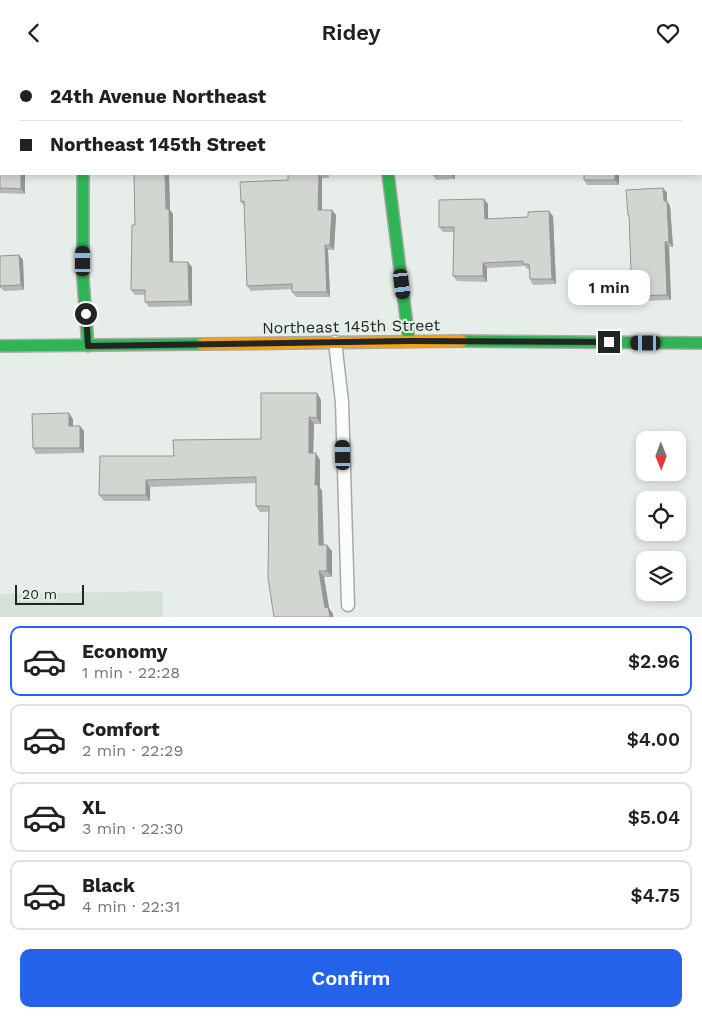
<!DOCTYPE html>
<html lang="en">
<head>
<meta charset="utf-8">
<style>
	:root { --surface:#fff; --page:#f2f2f2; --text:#202124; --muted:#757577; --line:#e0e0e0; --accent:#2563eb }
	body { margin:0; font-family:"Work Sans",sans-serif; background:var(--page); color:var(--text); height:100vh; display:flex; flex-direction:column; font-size:19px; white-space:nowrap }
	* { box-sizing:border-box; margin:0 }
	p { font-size:16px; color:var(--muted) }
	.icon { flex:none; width:28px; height:28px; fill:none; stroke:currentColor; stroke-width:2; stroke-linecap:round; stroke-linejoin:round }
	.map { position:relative; height:552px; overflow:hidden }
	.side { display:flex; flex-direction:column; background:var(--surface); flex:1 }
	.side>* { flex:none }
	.hud { position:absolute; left:0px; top:0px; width:702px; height:110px; box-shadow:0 2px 8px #0003; display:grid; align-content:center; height:110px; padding:0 20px; background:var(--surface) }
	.needle { width:32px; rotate:179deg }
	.fabs { position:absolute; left:636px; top:366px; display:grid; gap:10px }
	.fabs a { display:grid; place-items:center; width:50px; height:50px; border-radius:10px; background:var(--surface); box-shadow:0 2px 8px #0003; font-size:25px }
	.scale { position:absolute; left:15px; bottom:12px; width:69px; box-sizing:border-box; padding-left:5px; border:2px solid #222623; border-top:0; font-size:14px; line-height:18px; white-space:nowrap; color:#222623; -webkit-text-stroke:4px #e5efe7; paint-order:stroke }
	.end { position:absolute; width:22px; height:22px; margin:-11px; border:6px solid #222623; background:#fff; box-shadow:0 0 0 2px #fff }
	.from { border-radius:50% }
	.bubble { position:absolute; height:35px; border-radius:10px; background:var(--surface); box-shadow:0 2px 8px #0003; font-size:16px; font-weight:600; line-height:35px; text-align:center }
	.car { position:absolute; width:15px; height:30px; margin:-15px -8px; border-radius:6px; box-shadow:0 0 4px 1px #0007; background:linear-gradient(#222 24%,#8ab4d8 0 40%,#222 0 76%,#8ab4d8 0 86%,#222 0) }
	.hud b { display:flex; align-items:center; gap:18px; height:48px; font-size:19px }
	.hud b+b { border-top:1px solid var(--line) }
	.hud i { width:12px; height:12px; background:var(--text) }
	ul { padding:9px 0 0; list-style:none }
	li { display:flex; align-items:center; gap:15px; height:70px; margin:0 10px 8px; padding:0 10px; border:2px solid var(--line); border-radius:10px }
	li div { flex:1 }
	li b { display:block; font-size:19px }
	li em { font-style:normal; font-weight:600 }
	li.on { border-color:var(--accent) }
	li>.icon { width:45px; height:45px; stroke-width:1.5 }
	.cta { display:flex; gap:10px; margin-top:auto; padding:10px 20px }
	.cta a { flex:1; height:58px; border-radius:10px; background:var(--accent); color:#fff; font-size:20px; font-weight:600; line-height:58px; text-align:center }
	header { display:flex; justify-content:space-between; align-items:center; height:65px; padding:0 20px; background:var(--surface); font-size:22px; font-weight:600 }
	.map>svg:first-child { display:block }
	.built { fill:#d6e1d7 }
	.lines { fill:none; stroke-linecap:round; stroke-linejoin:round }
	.lane-casing { stroke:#a6aaa7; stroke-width:15 }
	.street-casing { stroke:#a6aaa7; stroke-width:26 }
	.fast-casing { stroke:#a6aaa7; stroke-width:14 }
	.slow-casing { stroke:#a6aaa7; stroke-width:14 }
	.lane { stroke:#fbfcfc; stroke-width:12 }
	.street { stroke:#fbfcfc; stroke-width:24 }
	.fast { stroke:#30b455; stroke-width:11 }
	.slow { stroke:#ff9f0a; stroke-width:11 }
	.wall { fill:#b5b8b4 }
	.shaded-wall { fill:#939692 }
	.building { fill:#d2d6d1; stroke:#939692 }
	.route { stroke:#222623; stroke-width:6 }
	.labels { text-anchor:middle; stroke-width:4; stroke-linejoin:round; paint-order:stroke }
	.street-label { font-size:16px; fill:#222623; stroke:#e5efe7 }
</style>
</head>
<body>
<header><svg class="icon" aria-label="back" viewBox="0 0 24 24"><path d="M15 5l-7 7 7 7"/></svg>Ridey<svg class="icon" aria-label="heart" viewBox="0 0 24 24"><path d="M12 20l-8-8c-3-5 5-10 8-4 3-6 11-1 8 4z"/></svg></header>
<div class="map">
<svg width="702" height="552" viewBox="0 0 702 552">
	<rect width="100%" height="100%" fill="#e7ede8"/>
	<!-- built -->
	<path class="built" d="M163 526V552H0V529Z"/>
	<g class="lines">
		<!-- lane casing -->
		<g class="lane-casing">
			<path id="lane" d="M335 277 342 337 348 540"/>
		</g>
		<!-- street casing -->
		<g class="street-casing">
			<path id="street" d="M375 0V1
				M686 0V1
				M83 1V0
				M701 66 702 70"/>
		</g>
		<!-- fast casing -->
		<g class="fast-casing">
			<path id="fast" d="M83 109V214L88 281
				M388 109 409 276
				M462 276 702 278
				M0 281 202 279"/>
		</g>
		<!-- slow casing -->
		<g class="slow-casing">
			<path id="slow" d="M202 279 462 276"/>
		</g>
		<!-- lane -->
		<use href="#lane" class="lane"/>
		<!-- street -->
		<use href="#street" class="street"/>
		<!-- fast -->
		<use href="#fast" class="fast"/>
		<!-- slow -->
		<use href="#slow" class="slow"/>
	</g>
	<!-- wall -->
	<path class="wall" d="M0 0H11V1H1L25 109V129L0 128Z
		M134 109H174V110H169L170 145 173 149V197L192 202V241L149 242 145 237V230H135L131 225 135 160Z
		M288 109H329V113H322V145L336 150 334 185H328L330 232H296L292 227V224L251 226 247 221 244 141 241 137 288 115Z
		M455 109V114L436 115 433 110Z
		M584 109H619V120H587L584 115Z
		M663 123 667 128V136L670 141 673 182H669L671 235 636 236 632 231 629 152 628 150Z
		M488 139V154L553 151 556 219 533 220 530 214 529 204H527L525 201 487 203V217L457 216 453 211 454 167H443L439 162Z
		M19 190 23 195 24 225 4 226 1 223H0V191Z
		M317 328 321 335V359H314L313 388 320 395V423L322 426 323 480 332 486V512H324L329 543 333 549V552L269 447H260L256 441V418L150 422V436H104L99 430 174 391 261 374Z
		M73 354V361L84 366V388L36 389 33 383Z"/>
	<!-- shaded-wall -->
	<path class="shaded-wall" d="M21 109H25V129L21 124Z
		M165 109H167L169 110 170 145 173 149V202L170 197Z
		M319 109 322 113V150L318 145Z
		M451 109H455V114Z
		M615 109H619V120L615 115Z
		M663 123 667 128V136L670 141 673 182 669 177 664 136Z
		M484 134 488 139V159L485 154Z
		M332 145 336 150 334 185 330 180Z
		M549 146 553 151 556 219 552 214Z
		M665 177 669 182 671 235 667 230Z
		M325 180 328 185 330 232 327 227Z
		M19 190 23 195 24 225 21 220Z
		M188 197 192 202V241L189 236Z
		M483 198 487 203V217L483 211Z
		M317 328 321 335V359L317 353Z
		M69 348 73 354V366L69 361Z
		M309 352 314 359 313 394 309 388Z
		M80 361 84 366V388L80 383Z
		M316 388 320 395V423L322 426 324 486 319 480 315 420Z
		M146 415 150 422V436L146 430Z
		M327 480 332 486V512L327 506Z
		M319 506 324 512 329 543 333 549V552H330L325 543Z"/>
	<!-- building -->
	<path class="building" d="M0 0H7V1H1V109H21V124L0 123Z
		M131 0H188V1H131Z
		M252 0H280V1H252Z
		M423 0H463V1H423Z
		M580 0H613V1H580Z
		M134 109H165L166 144H169L170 197H188L189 236 145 237V225H131L132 160H135Z
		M288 109H319L318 145H332L330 180H325L327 227H292V219L247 221 244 136 241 137 240 117 288 115Z
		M433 109H451L433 110Z
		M584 109H615V115H584Z
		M663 123 664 136H667L669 177H665L667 230 632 231 629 150H628L626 125Z
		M484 134 485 154 528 152V147L549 146 552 214H530L529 199H523V196L483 198V211H453L454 162H439V135Z
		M19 190 21 220 0 221V191Z
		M261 328H317V353L309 352V388H316L315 420H318L319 480H327V506H319L325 543 328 542 330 552H274L268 513 269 441H256V412L146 415V430H99L100 391H174L173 375 261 374Z
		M69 348V361H80V383H33L32 349Z"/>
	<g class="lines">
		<!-- route -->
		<path class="route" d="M86 249 88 281 409 276 609 277"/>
	</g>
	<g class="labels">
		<!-- street labels -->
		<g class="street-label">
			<text transform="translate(351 261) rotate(-1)" y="6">Northeast 145th Street</text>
		</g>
	</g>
</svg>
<div class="fabs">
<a><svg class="needle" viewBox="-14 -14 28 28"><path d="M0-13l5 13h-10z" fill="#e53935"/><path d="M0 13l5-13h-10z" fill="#757577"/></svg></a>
<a><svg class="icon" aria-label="locate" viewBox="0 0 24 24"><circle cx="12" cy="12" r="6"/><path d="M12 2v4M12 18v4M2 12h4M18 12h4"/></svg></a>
<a><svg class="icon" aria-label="layers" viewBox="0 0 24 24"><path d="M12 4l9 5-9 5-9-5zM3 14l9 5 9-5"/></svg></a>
</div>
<div class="scale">20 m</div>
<i class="end from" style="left:86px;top:249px"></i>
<i class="end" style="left:609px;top:277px"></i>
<div class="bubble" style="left:568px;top:205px;width:82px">1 min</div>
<i class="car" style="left:83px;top:196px;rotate:0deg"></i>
<i class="car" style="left:402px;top:219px;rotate:173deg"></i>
<i class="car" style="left:646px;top:278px;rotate:270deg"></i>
<i class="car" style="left:343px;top:390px;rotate:359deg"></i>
<div class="hud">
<b><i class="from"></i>24th Avenue Northeast</b>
<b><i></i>Northeast 145th Street</b>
</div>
</div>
<section class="side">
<ul>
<li class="on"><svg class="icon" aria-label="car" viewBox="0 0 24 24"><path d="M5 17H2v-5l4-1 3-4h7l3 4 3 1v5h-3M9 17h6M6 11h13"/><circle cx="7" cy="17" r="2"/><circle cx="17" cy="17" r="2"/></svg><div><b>Economy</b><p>1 min · 22:28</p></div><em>$2.96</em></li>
<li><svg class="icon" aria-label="car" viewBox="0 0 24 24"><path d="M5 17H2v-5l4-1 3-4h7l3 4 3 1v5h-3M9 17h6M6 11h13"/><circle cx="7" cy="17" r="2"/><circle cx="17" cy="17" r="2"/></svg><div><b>Comfort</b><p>2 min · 22:29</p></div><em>$4.00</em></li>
<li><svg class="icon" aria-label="car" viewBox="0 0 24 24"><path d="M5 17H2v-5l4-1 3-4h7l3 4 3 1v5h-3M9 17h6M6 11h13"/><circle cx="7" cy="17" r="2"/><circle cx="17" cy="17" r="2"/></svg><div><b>XL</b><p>3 min · 22:30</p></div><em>$5.04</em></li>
<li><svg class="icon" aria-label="car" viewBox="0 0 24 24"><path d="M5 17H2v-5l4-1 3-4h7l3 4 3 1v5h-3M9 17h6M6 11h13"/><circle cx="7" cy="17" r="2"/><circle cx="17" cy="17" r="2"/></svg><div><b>Black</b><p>4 min · 22:31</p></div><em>$4.75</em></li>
</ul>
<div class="cta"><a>Confirm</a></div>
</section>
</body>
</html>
